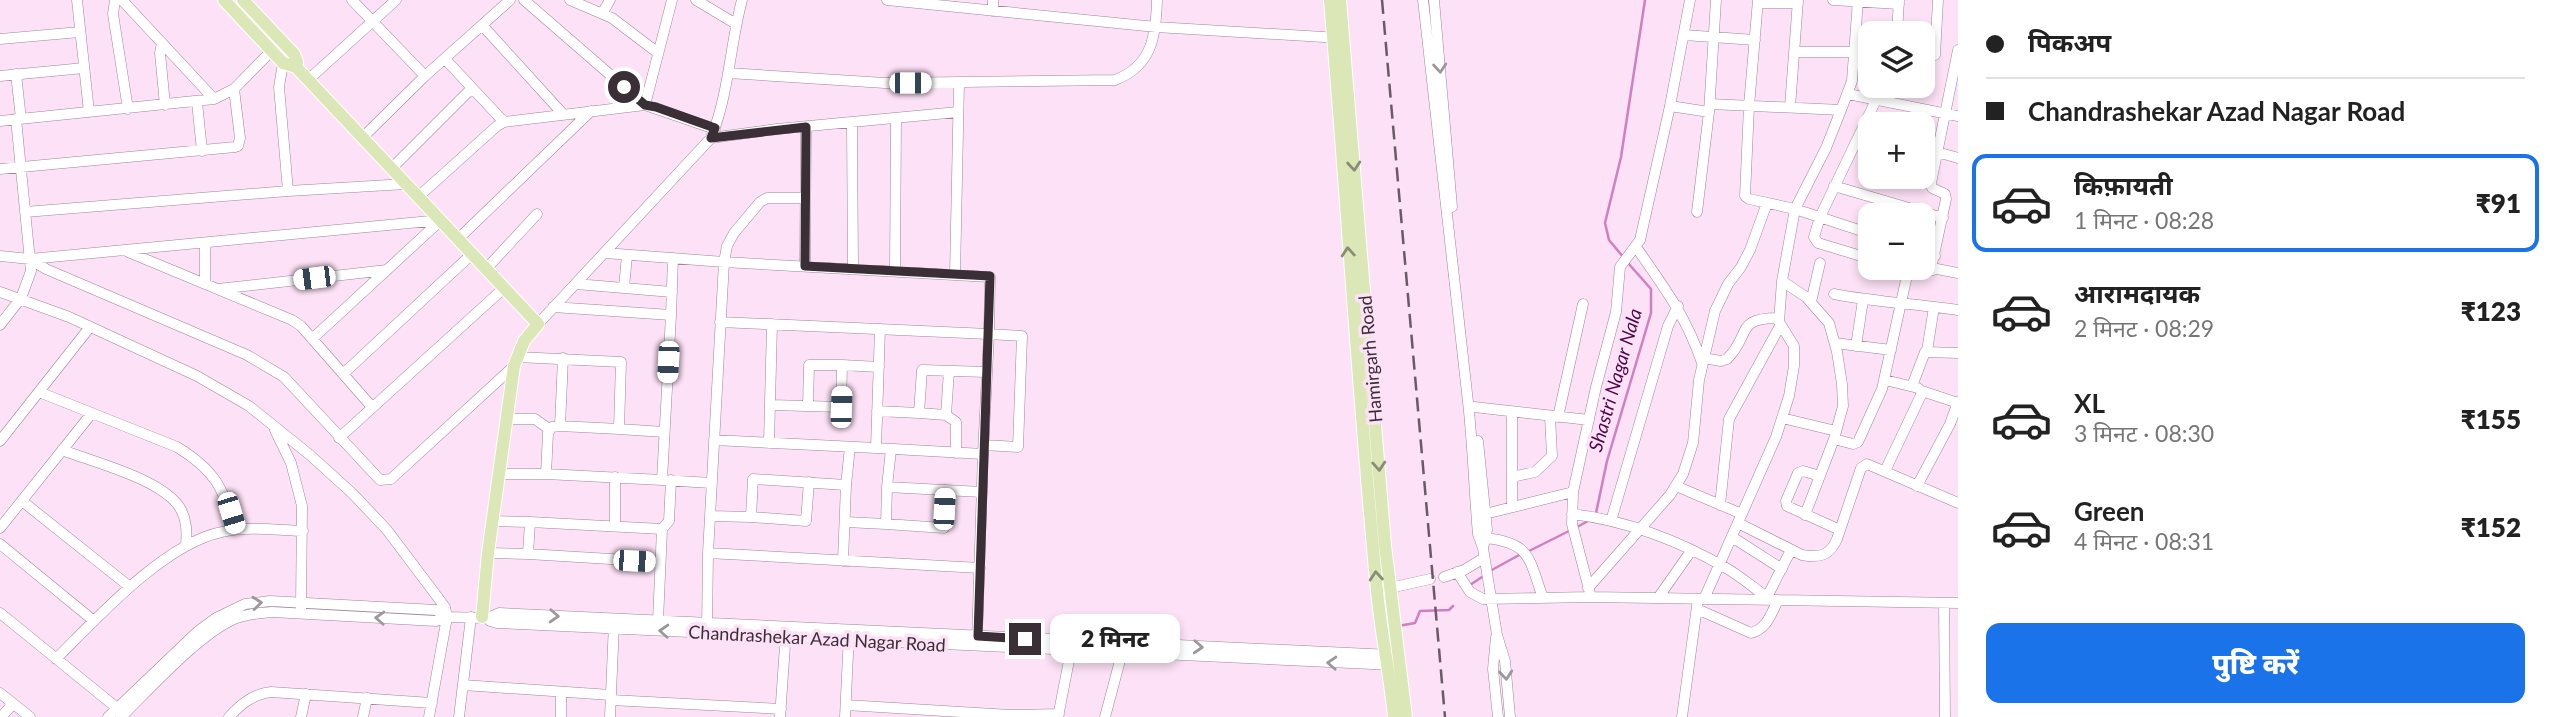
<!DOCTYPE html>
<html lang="hi">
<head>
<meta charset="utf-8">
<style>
	:root { --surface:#fff; --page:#f6f6f6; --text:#222; --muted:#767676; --line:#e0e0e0; --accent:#1a73e8 }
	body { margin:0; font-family:Lato,"Noto Sans Devanagari",sans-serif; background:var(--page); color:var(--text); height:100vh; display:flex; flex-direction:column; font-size:26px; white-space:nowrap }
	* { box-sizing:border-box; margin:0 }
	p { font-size:23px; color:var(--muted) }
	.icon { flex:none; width:38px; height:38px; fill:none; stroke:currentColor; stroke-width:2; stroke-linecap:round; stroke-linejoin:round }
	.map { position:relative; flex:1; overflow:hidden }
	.panel { display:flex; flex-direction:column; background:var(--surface); width:595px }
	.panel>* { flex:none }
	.banner { display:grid; align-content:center; height:154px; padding:0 28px; background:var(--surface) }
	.fabs { position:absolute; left:1858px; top:21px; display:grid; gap:14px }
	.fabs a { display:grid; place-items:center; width:77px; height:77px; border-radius:14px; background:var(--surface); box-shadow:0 4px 10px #0003; font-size:35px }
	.end { position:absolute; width:32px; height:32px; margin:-16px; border:9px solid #3a2f37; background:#fff; box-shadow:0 0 0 4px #fff }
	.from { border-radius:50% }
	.bubble { position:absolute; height:49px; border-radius:14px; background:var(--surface); box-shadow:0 4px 10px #0003; font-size:23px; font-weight:800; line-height:49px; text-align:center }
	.car { position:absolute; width:21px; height:42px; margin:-21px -10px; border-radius:9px; box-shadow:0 0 5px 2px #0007; background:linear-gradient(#fff 24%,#345 0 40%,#fff 0 76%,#345 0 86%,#fff 0) }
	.banner b { display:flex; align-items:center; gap:24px; height:66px; font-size:26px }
	.banner b+b { border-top:2px solid var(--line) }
	.banner i { width:18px; height:18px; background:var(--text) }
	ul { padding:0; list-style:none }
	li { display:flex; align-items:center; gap:21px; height:98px; margin:0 14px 10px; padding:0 14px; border:4px solid transparent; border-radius:14px }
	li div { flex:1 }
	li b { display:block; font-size:26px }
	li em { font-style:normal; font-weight:800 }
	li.on { border-color:var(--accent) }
	li>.icon { width:63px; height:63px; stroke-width:1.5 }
	.button { display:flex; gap:14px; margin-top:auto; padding:14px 28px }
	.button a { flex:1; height:80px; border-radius:14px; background:var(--accent); color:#fff; font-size:28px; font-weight:800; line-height:80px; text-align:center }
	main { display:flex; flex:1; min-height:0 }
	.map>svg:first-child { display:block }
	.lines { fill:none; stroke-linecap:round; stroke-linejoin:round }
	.stream { stroke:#d080c0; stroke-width:2.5 }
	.minor-casing { stroke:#9f8699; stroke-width:11 }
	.major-casing { stroke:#fff; stroke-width:14 }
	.minor { stroke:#fff; stroke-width:10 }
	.major { stroke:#dce7b8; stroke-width:12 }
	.rail { stroke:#695a65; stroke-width:2.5; stroke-dasharray:14 7; stroke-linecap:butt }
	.oneway { stroke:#9c979b }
	.oneway2 { stroke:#8b8b78 }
	.route { stroke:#3a2f37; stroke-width:9 }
	.labels { text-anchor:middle; stroke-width:7; stroke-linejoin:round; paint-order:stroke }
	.street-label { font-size:18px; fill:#3a2f37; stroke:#fde1f6 }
	.water-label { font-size:19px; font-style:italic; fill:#500546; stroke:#fde1f6 }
</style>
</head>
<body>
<main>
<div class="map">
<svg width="1958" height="717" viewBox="0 0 1958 717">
	<rect width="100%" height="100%" fill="#fde1f6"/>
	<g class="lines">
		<!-- stream -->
		<path class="stream" d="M1624 258 1609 240 1605 223 1621 157 1645 0
			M1596 513 1607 461 1651 313V289L1628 263
			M1577 527 1590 520
			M1527 552 1571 530
			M1490 571 1521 554
			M1470 585 1485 575
			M1398 626 1415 623 1420 611 1449 610 1453 606"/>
		<!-- minor casing -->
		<g class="minor-casing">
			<path id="minor" d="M77 0 89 112
				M115 0 113 14 128 109
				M122 0 214 99
				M352 0 425 76
				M524 0 645 105 672 0
				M570 0 612 18 658 53
				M696 0 736 24
				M887 0 1156 27 1340 38
				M1423 0C1437 134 1454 268 1468 402 1473 446 1474 490 1478 534L1483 548 1497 635 1505 661 1510 717
				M1434 0 1452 207
				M1758 0 1749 106 1745 196 1749 199 1795 209 1826 148 1841 110
				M1833 0 1899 4
				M1758 3H1798
				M993 11V0
				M603 12 610 0
				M482 25 563 114
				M1897 33 1899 0
				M1684 35 1755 40
				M0 39 80 32
				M162 43 160 53 165 105
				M1795 52H1855
				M1935 55 1938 0
				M445 59 504 122
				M283 63 279 87 288 191
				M728 73 885 83 1115 80C1152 66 1156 36 1157 0
				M16 74 21 119
				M0 76 84 68
				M308 80 396 0
				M1848 94 1958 116
				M197 102 202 151
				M1888 102 1890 86
				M1710 104 1841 110 1852 81 1858 0
				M1670 106 1709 112
				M1790 107 1798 0
				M0 121 214 99 234 89 281 41
				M852 123 853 269
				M362 138 425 76 510 0
				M711 138 777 129 958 112
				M1937 152 1958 158
				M0 169 235 147 238 146 240 138 234 89
				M391 169 472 88
				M1834 186 1943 218
				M418 197 497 126 504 122 645 105 715 129
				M25 212 288 191 406 184
				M1697 212 1709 112 1716 0
				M458 239 591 111
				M205 243V284
				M1636 247C1664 287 1686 316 1702 363
				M128 252 292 320 301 326 372 407
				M1923 252 1935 256
				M605 253 724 262 708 553 707 629
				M0 256 30 259 441 220
				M30 259 46 269 247 355 284 377 380 480 391 479 514 366
				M1871 259 1818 243 1814 237 1820 217 1876 100
				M805 266 806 127
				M1897 268 1918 274 1937 269 1958 273
				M486 269 537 214
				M1931 269 1946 199 1945 194 1932 188 1931 183 1958 50
				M895 271 896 119
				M955 275 959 83
				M1782 281 1806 297 1829 323 1837 352 1842 384 1843 406 1834 439 1805 515
				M576 284 672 292
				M624 288 627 255
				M218 289 387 270
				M0 292 69 317 197 376 249 406 310 455 353 494 387 530 445 607 447 617 429 717
				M1834 294C1875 302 1917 304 1958 310
				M1811 302 1820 263
				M553 307 671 315 662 480 712 483
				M671 315 673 258
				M720 322 989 334 990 277 724 262 727 246 734 233 760 202 767 198H805
				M538 324 711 138C729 94 730 45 742 0
				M0 325 21 298 31 271 16 119
				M880 329 876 448 983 454 989 334 1022 336 1018 447 984 445
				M312 339 440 221
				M1835 343 1891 350
				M1856 346 1863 300
				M1927 351 1934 307
				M517 357 621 362 619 429 664 432
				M563 358 560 426 619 429
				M1703 358 1721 361 1727 359C1752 334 1734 318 1779 318
				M343 374 472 254
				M1885 380 1918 388 1922 393 1885 471
				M1912 386 1925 352 1958 353
				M1922 391 1958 403
				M39 392 177 447C215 470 223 488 236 529
				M771 405 841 407 842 365 879 367
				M808 406 809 365H842
				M1474 407 1589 420
				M877 411 919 413 922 370 987 372
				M1512 412V507
				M919 413 946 415 949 371
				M946 415 956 422V453
				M1558 417 1583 304
				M1782 418 1836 431
				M506 419H535L549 429
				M275 430 291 463 302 506 301 609
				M339 438 504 288
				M1834 439 1853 444 1858 442 1882 389 1908 271
				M714 440 876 448
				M0 441 90 327
				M1478 441 1487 530 1483 548
				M769 443 772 324
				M62 450C93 462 162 479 180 508 187 520 187 532 186 546
				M498 474H546L662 480
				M546 474 548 433 552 427 560 426
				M1820 476 1803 471 1798 473 1786 501 1787 506 1840 530
				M615 477V526
				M1512 477 1535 472 1552 456 1550 416
				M846 485 850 447
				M1676 486 1742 514
				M1917 486 1950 424 1958 402
				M887 487 891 449
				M22 501 130 587
				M1720 505 1729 419 1780 326
				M1485 514 1573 492
				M1572 514C1625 520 1680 541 1726 568 1742 577 1756 590 1771 600
				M710 516 751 517 753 479 846 485 843 561
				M751 517 806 521 809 482
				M492 521 530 522
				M1611 521 1668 326 1678 306
				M846 522 886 524 887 487 982 492
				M1738 523 1802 555C1819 558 1830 556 1837 539L1861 468 1867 464 1958 503
				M886 524 944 528 945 490
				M0 528 92 413
				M662 529 669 521 671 480
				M1732 537 1782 569
				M1486 538C1532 543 1529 560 1543 598
				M0 544 94 621
				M488 553 528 554
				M708 553 980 568
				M1457 572 1470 592 1483 599 1591 597 1958 603
				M1444 577 1464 570 1484 558
				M1390 588 1430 579
				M1588 588 1670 495 1683 474 1693 443 1699 380 1715 311 1728 284 1741 267 1750 250 1767 203
				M1591 597 1572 524 1573 492 1596 387 1616 312 1620 267 1640 240 1670 106 1690 0
				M1767 597 1791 550
				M1658 598 1691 551
				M1704 599 1776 437 1789 396 1794 366V346L1779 322 1782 281 1795 209 1871 234
				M1944 603 1945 717
				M1697 609 1751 633C1767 629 1771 614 1778 600
				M0 613 117 708
				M487 618 490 621 497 623 1394 665
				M658 621 662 529 530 522 528 554 660 562
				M1496 637 1493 669 1498 717
				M977 642 983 454
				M56 659C97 618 165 543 222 532 248 526 276 530 303 531
				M463 685 611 695
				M561 692V717
				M0 693 30 717
				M611 700 781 709
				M846 705 1010 715 1059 714
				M1 717 13 704
				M108 717 197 632 216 618 245 604 270 601 436 610 447 617
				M121 717C151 688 197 636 234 619 246 614 259 613 272 612L436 621 447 617 487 618 499 613 1391 655
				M229 717C241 704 253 694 271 692L432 703
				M301 717 306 694
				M363 717 367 698
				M459 717 471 617
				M610 717 614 623
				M780 717 786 631
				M845 717 849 634
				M1058 717 1072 645
				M1105 717 1122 653
				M1682 717 1698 599"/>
		</g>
		<!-- major casing -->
		<g class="major-casing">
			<path id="major" d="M224 0 283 63 296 67 538 324 524 341 514 366 488 553 482 617
				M243 0 294 54 297 62 296 67
				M1330 0C1347 197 1358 394 1377 591 1381 633 1390 675 1394 717
				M1340 0 1385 545 1406 717"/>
		</g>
		<!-- minor -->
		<use href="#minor" class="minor"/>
		<!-- major -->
		<use href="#major" class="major"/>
		<!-- rail -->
		<path class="rail" d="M1382 0 1445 717"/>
	</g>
	<!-- one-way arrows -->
	<defs><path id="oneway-chevron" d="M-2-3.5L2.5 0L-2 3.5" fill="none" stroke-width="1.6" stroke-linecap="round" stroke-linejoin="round" transform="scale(1.75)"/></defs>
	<g class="oneway">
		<use href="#oneway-chevron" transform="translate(1440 68) rotate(85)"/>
		<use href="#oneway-chevron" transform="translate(257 603) rotate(-6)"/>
		<use href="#oneway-chevron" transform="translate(554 616) rotate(3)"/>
		<use href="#oneway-chevron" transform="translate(380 618) rotate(-177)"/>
		<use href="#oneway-chevron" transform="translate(664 631) rotate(-177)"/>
		<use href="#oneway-chevron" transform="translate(1198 647) rotate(3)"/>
		<use href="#oneway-chevron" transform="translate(1332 663) rotate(-177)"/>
		<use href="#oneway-chevron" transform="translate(1506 675) rotate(85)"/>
	</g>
	<g class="oneway2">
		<use href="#oneway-chevron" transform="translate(1354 166) rotate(85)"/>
		<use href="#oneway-chevron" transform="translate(1348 252) rotate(-94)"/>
		<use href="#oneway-chevron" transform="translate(1379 466) rotate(86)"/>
		<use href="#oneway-chevron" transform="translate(1376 576) rotate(-95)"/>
	</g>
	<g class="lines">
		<!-- route -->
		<path class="route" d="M624 87 645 105 656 107 715 128 711 138 806 127 805 266 990 276 978 636 1025 639"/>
	</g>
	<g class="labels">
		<!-- street labels -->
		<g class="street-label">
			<text transform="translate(1371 359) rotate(-95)" y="6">Hamirgarh Road</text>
			<text transform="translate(817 639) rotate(3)" y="6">Chandrashekar Azad Nagar Road</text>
		</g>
		<!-- water labels -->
		<g class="water-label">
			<text transform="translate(1615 380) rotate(-74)" y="7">Shastri Nagar Nala</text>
		</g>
	</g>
</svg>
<div class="fabs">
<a><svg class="icon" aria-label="layers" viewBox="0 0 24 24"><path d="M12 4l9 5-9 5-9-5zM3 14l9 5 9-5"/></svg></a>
<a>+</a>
<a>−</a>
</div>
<i class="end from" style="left:624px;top:87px"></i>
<i class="end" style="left:1025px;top:639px"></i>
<div class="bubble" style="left:1050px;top:614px;width:130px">2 मिनट</div>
<i class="car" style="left:910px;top:83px;rotate:90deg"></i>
<i class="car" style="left:314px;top:278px;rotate:263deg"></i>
<i class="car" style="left:668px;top:362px;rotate:183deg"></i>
<i class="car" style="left:841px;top:407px;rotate:2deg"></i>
<i class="car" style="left:944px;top:509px;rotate:3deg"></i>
<i class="car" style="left:231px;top:513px;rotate:163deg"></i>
<i class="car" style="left:634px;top:561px;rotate:93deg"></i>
</div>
<section class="panel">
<div class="banner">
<b><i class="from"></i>पिकअप</b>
<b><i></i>Chandrashekar Azad Nagar Road</b>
</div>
<ul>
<li class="on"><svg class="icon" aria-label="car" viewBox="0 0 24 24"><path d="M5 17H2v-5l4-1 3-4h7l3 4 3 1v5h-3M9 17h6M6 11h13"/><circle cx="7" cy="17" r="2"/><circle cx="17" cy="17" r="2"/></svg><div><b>किफ़ायती</b><p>1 मिनट · 08:28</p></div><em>₹91</em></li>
<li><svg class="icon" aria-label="car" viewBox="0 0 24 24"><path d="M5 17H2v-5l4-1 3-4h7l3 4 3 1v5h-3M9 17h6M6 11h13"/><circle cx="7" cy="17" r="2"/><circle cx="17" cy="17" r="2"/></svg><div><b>आरामदायक</b><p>2 मिनट · 08:29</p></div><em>₹123</em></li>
<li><svg class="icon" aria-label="car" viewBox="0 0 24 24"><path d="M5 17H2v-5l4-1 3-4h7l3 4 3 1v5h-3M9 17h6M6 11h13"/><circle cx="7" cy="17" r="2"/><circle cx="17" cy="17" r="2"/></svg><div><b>XL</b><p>3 मिनट · 08:30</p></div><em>₹155</em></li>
<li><svg class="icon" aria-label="car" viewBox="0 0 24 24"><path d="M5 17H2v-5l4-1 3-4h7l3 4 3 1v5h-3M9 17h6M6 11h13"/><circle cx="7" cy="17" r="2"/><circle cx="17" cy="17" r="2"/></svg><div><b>Green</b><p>4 मिनट · 08:31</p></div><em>₹152</em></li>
</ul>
<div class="button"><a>पुष्टि करें</a></div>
</section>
</main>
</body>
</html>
